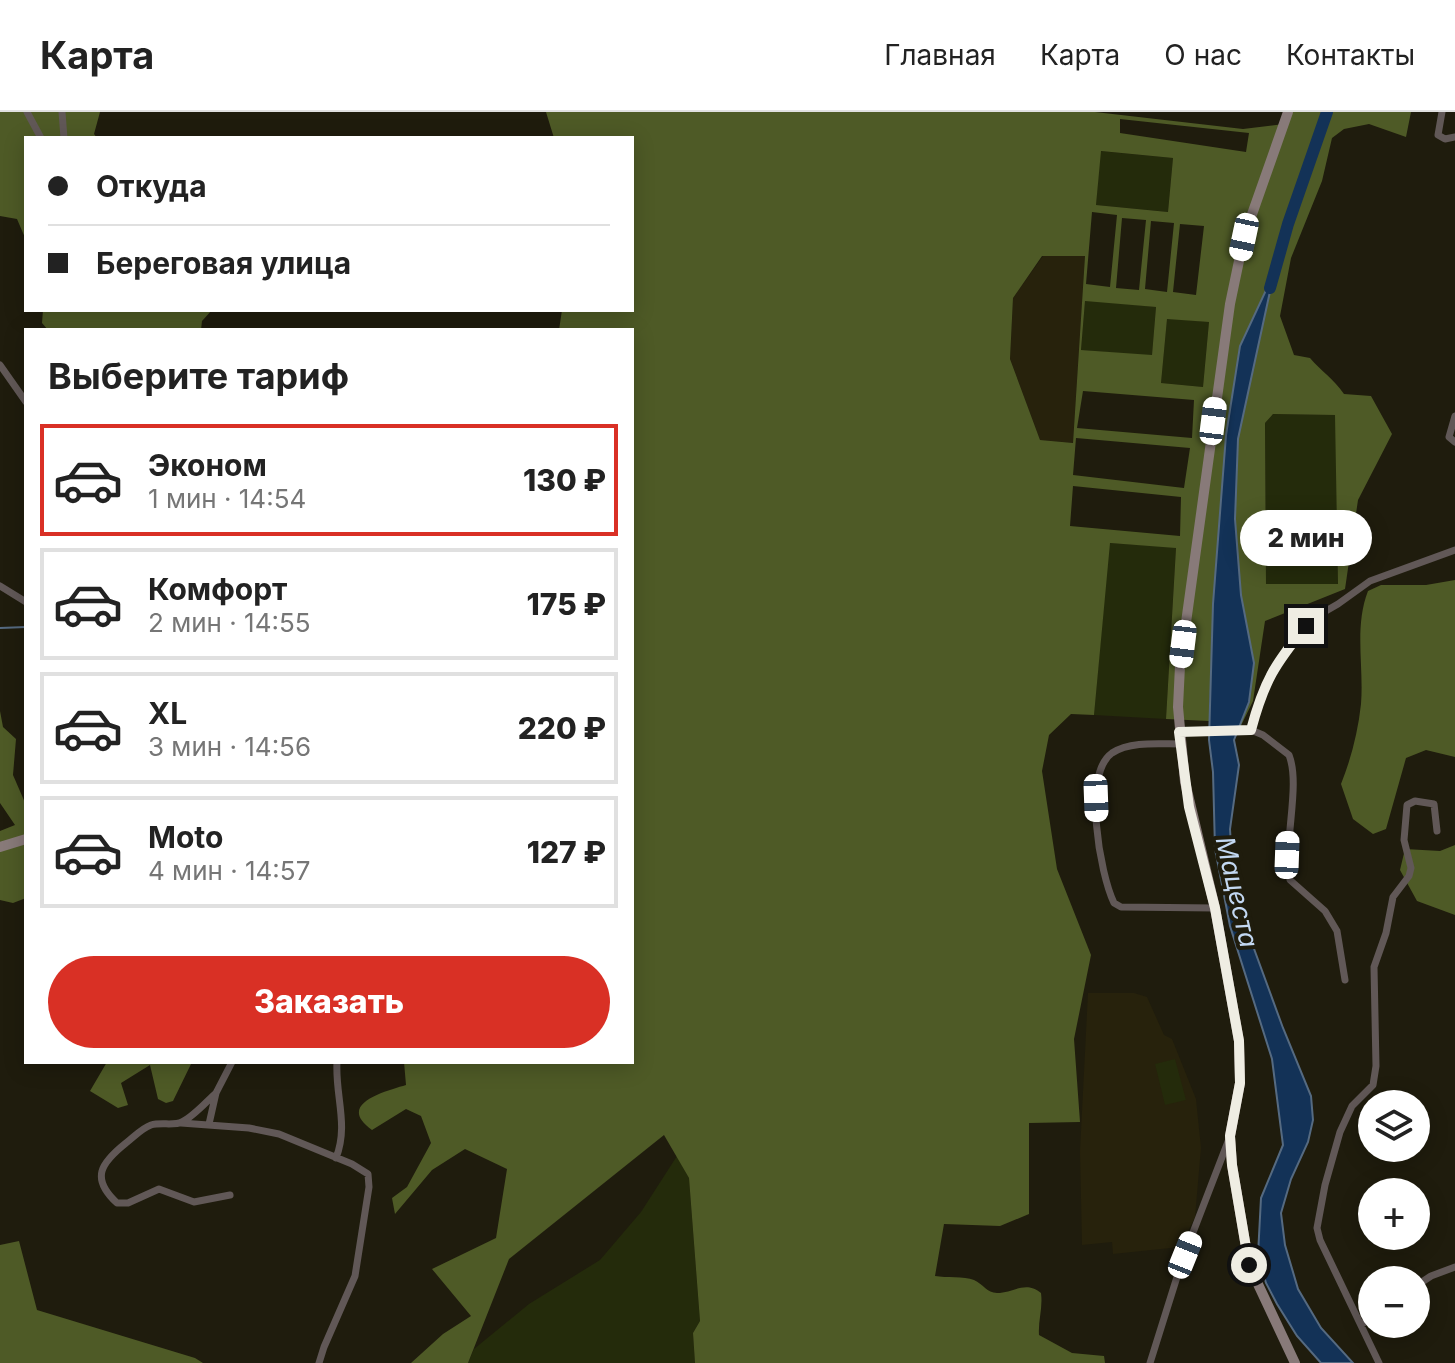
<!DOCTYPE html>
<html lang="ru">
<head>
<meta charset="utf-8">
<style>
	:root { --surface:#fff; --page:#f2f2f2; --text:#222; --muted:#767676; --line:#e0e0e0; --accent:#d93025 }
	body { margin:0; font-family:Inter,sans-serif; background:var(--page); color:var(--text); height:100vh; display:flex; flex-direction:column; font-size:30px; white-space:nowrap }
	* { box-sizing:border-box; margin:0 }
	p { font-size:26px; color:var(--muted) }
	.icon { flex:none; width:44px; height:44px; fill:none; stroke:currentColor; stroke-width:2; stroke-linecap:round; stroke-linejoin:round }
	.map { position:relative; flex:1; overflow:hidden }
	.drawer { position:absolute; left:24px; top:216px; width:610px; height:736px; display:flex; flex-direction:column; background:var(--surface); border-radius:0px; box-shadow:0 4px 20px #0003 }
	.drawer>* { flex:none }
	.top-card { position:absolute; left:24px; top:24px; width:610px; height:176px; border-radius:0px; box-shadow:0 4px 20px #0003; display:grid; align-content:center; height:176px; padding:0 24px; background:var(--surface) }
	.controls { position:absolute; left:1358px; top:978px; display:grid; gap:16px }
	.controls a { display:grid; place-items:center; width:72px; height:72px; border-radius:50%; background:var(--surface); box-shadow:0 4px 20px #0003; font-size:40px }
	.end { position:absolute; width:36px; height:36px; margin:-18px; border:10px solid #efede3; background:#111; box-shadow:0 0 0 4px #111 }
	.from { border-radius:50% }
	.bubble { position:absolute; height:56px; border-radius:28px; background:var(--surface); box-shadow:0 4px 20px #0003; font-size:26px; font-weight:800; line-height:56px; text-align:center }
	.car { position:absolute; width:24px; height:48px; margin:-24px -12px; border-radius:10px; box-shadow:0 0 6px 2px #0007; background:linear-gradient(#fff 24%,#345 0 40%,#fff 0 76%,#345 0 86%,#fff 0) }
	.top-card b { display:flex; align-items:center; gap:28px; height:76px; font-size:30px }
	.top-card b+b { border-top:2px solid var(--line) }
	.top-card i { width:20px; height:20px; background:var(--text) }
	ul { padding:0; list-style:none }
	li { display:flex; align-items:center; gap:24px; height:112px; margin:0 16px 12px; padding:0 8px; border:4px solid var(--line); border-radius:0px }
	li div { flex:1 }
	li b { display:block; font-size:30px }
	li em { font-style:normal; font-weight:800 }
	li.selected { border-color:var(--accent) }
	li>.icon { width:72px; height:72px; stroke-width:1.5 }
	h2 { padding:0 24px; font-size:36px; line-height:96px }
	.primary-button { display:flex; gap:16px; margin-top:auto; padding:16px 24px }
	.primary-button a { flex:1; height:92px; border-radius:48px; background:var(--accent); color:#fff; font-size:32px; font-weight:800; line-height:92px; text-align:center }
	header { display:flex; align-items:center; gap:48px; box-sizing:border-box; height:112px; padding:0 40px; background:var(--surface); border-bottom:2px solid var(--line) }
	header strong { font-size:38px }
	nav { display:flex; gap:44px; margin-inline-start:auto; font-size:28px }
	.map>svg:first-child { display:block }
	.built { fill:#27220c }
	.green { fill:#242b0b }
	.forest { fill:#4e5a26; fill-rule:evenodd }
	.water { fill:#133257; stroke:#556a81; stroke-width:2 }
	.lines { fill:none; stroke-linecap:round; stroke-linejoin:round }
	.stream { stroke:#556a81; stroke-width:2 }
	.river { stroke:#133257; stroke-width:12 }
	.street { stroke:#615857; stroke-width:7 }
	.secondary { stroke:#887a79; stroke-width:10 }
	.route { stroke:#efede3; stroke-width:10 }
	.labels { text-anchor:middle; stroke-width:8; stroke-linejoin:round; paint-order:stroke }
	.water-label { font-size:26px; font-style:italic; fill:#c3d8f2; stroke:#1f1c0d }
</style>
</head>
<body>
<header>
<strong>Карта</strong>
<nav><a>Главная</a><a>Карта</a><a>О нас</a><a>Контакты</a></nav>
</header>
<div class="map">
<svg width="1455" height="1251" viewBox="0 0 1455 1251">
	<rect width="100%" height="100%" fill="#1f1c0d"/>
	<!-- built -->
	<path class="built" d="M1043 144H1085L1073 331 1040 328 1010 247 1013 186Z
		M1088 881H1134L1147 885 1164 923 1172 927 1196 987 1201 1036 1195 1105 1180 1135 1113 1142 1112 1130 1082 1133 1080 1039Z"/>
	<!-- green -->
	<path class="green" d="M1100 39 1173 46 1168 100 1096 93Z
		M1085 188 1156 195 1152 244 1081 238Z
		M1167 206 1209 210 1203 275 1161 271Z
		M1273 302 1336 303 1338 473H1266L1265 311Z
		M1109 431 1176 435 1166 607 1094 603Z
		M1175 947 1186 988 1165 993 1155 952Z
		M677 1044 689 1066 700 1209 693 1221 695 1251H468L474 1237 529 1192 600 1148 641 1100Z"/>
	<!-- forest -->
	<path class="forest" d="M0 0H100L94 22 97 26H26V128L17 107 0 104Z
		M546 0H1095L1243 17 1284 12 1289 0H1411L1406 25 1369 12 1344 17 1332 26 1322 69 1291 146 1280 204 1294 243 1310 246C1321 259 1334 267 1344 282L1371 284 1392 322 1358 388 1345 477 1265 509 1253 589 1234 628 1249 590 1254 551 1241 483 1235 407 1238 327 1272 166 1226 323 1213 492 1209 609 1166 607 1176 436 1110 431 1094 603 1071 602 1049 623 1042 659 1057 757 1091 843 1074 927 1080 1010 1029 1011V1102L1000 1114 944 1112 935 1164C946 1166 964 1164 974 1168 983 1172 987 1181 997 1181 1014 1181 1025 1168 1041 1181 1043 1196 1038 1208 1039 1223L1072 1241 1104 1244 1105 1251H695L693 1221 700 1209 689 1066 664 1023 509 1147 468 1251H411L443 1222 471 1204 432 1157 496 1126 507 1057 465 1037 432 1058 395 1102 392 1086 407 1075 431 1031 421 1004 406 997 372 1018C335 992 386 979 406 973L404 950H632V218H559L562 198H632V26H554ZM1120 7 1249 21 1246 40 1120 21ZM1101 39 1173 46 1168 100 1096 93ZM1092 100 1117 103 1110 175 1086 172ZM1122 106 1146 108 1139 178 1116 176ZM1151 109 1174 111 1167 180 1145 177ZM1180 112 1204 114 1196 183 1173 180ZM1042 144H1085L1073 331 1040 328 1010 247 1013 186ZM1085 189 1156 195 1152 243 1081 238ZM1167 207 1209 210 1203 275 1161 271ZM1083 279 1194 288 1192 326 1077 316ZM1273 302 1335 303 1338 472H1266L1265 311ZM1076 326 1190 336 1184 376 1073 363ZM1073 374 1181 385 1180 424 1070 414Z
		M43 198H212L202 209 201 218H48L42 211Z
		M1455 468V645L1426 638 1406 646 1386 717 1373 722 1353 707 1341 672C1351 647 1358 620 1361 592 1364 554 1354 515 1368 479L1381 473H1426Z
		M0 599 3 615 16 627 13 663 26 693 24 757 26 756V786L13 791 0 788V719L15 713 0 691Z
		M1455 733V803L1417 789 1400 758 1405 737 1440 739Z
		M107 950H192L173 989 166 991 158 987 150 953 121 971 128 993 118 996 90 979Z
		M19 1129 37 1198 195 1246 203 1251H0V1133Z"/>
	<!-- water -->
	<path class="water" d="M1274 161 1238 327 1235 407 1241 483 1254 551 1249 590 1234 628 1239 653 1230 717 1233 769 1242 804 1283 916 1311 984 1313 1008 1308 1030 1291 1067 1281 1101 1285 1133 1298 1177 1321 1216 1353 1251H1321L1297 1224 1277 1192 1266 1171 1258 1143 1261 1086 1283 1033 1272 947 1230 814 1215 737 1213 660 1209 628 1213 492 1226 323 1240 234Z"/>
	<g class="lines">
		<!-- stream -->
		<path class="stream" d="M0 516 26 515"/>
		<!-- river -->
		<path class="river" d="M1270 176 1288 112 1327 0"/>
		<!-- street -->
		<path class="street" d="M27 0 41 26
			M62 0 64 26
			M1442 0 1438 23 1445 27 1455 25
			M0 253 26 290
			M1455 304 1449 325 1455 330
			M0 474 26 490
			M1251 618 1270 562 1312 507 1338 492 1370 469 1455 438
			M1179 620 1251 618 1263 623 1289 643C1301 674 1283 729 1290 768L1325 799 1337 819 1345 868
			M1180 632C1159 632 1130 629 1112 641 1082 662 1100 762 1114 791L1121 795 1215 796
			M216 981C206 990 194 1004 182 1010 174 1014 161 1010 151 1013 142 1016 134 1025 126 1031 101 1051 90 1066 117 1091H128L159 1077 194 1090 230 1083
			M181 1011 249 1016 279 1022 352 1052 368 1062 369 1075 355 1164 324 1235 319 1251
			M209 1012 216 981 232 950
			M336 1046C349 1013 335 984 337 950
			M1416 1174 1431 1164 1455 1155
			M1361 1213 1372 1205
			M1150 1251 1182 1149 1229 1027
			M1379 1251 1320 1128 1317 1116 1325 1073 1340 1020 1352 994 1373 973 1376 954 1374 855 1386 821 1393 785 1409 764 1411 756 1404 728 1407 693 1415 689 1434 692 1437 719"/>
		<!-- secondary -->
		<path class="secondary" d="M1288 0 1244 125 1230 192 1180 554 1178 595 1185 670 1215 796 1239 929 1240 971 1230 1024 1232 1053 1249 1153 1295 1251
			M0 735 26 727"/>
	</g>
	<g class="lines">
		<!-- route -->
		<path class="route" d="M1249 1153 1232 1053 1230 1024 1240 971 1239 929 1215 796 1189 695 1179 620 1251 618C1264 569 1275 552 1306 514"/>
	</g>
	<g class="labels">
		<!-- water labels -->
		<g class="water-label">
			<text transform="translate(1237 780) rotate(77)" y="9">Мацеста</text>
		</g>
	</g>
</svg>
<div class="controls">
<a><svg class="icon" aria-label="layers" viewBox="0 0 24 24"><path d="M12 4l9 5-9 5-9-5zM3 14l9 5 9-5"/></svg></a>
<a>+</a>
<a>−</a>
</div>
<i class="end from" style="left:1249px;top:1153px"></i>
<i class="end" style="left:1306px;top:514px"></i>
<div class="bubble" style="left:1240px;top:398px;width:132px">2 мин</div>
<i class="car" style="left:1244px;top:125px;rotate:192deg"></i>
<i class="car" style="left:1213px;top:309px;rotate:7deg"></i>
<i class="car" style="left:1183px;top:532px;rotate:187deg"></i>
<i class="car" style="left:1096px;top:686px;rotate:178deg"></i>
<i class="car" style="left:1287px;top:743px;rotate:2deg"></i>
<i class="car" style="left:1185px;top:1143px;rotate:22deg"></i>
<div class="top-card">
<b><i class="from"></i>Откуда</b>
<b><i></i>Береговая улица</b>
</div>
<section class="drawer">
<h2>Выберите тариф</h2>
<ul>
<li class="selected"><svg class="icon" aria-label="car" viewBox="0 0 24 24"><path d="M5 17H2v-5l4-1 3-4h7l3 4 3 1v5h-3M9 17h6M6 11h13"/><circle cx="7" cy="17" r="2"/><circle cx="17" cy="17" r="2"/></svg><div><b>Эконом</b><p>1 мин · 14:54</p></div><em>130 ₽</em></li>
<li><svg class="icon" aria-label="car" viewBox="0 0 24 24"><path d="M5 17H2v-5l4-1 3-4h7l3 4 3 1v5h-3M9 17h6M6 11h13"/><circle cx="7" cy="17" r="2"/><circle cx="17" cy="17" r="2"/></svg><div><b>Комфорт</b><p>2 мин · 14:55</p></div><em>175 ₽</em></li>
<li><svg class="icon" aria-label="car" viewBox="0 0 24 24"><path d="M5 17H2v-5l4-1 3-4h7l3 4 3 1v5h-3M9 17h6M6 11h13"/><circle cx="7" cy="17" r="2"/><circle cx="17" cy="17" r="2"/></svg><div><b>XL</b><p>3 мин · 14:56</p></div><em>220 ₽</em></li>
<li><svg class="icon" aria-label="car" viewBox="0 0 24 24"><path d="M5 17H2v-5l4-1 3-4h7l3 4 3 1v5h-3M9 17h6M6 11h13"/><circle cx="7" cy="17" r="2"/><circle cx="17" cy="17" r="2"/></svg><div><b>Moto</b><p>4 мин · 14:57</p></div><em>127 ₽</em></li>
</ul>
<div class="primary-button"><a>Заказать</a></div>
</section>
</div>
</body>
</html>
